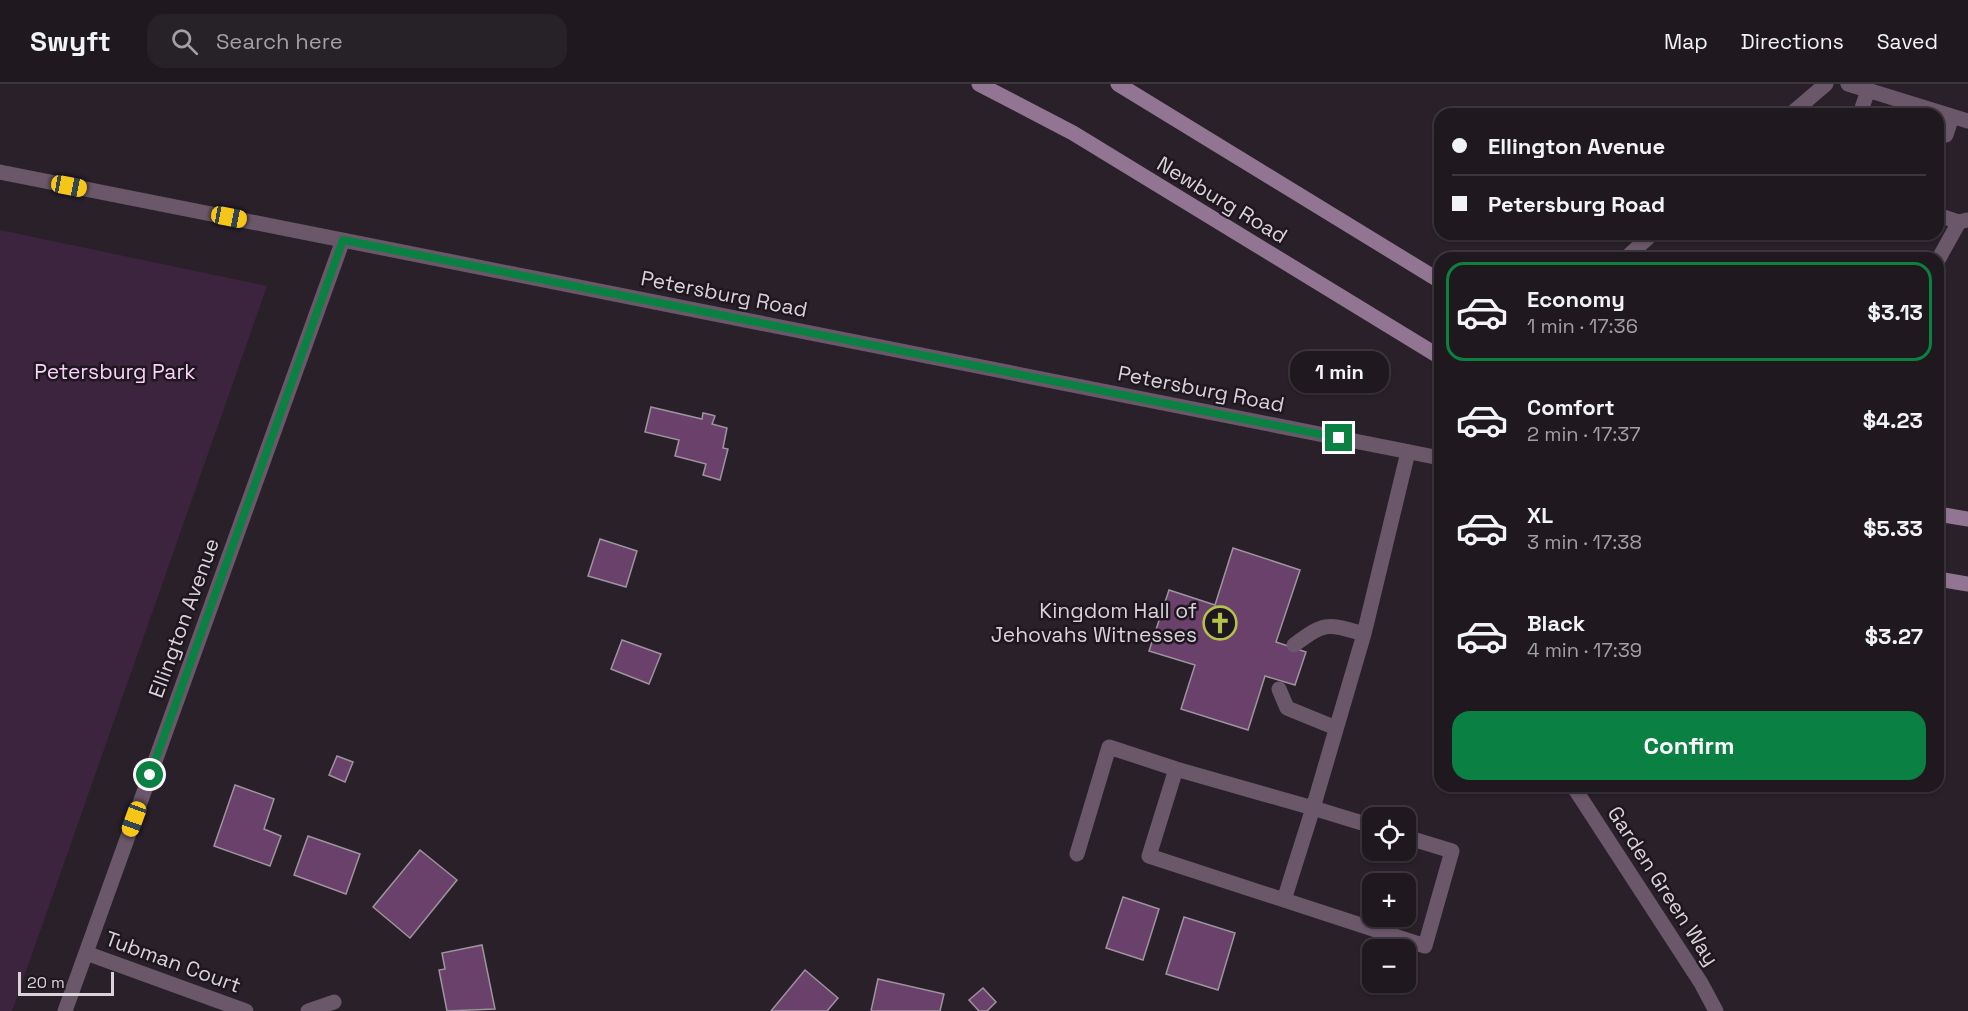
<!DOCTYPE html>
<html lang="en">
<head>
<meta charset="utf-8">
<style>
	:root { --surface:#1f181f; --page:#272128; --text:#f1f3f6; --muted:#a1a0a4; --line:#3c373d; --accent:#0b8043 }
	body { margin:0; font-family:"Space Grotesk",sans-serif; background:var(--page); color:var(--text); height:100vh; display:flex; flex-direction:column; font-size:22px; white-space:nowrap }
	* { box-sizing:border-box; margin:0 }
	p { font-size:20px; color:var(--muted) }
	.icon { flex:none; width:33px; height:33px; fill:none; stroke:currentColor; stroke-width:2; stroke-linecap:round; stroke-linejoin:round }
	.map { position:relative; flex:1; overflow:hidden }
	.details { position:absolute; left:1434px; top:168px; width:510px; height:540px; display:flex; flex-direction:column; background:var(--surface); border-radius:18px; box-shadow:0 2px 4px #0004,0 0 0 2px var(--line) }
	.details>* { flex:none }
	.top-card { position:absolute; left:1434px; top:24px; width:510px; height:132px; border-radius:18px; box-shadow:0 2px 4px #0004,0 0 0 2px var(--line); display:grid; align-content:center; height:132px; padding:0 18px; background:var(--surface) }
	.fabs { position:absolute; left:1362px; top:723px; display:grid; gap:12px }
	.fabs a { display:grid; place-items:center; width:54px; height:54px; border-radius:12px; background:var(--surface); box-shadow:0 2px 4px #0004,0 0 0 2px var(--line); font-size:30px }
	.scale { position:absolute; left:18px; bottom:15px; width:96px; box-sizing:border-box; padding-left:6px; border:3px solid #d9d3d9; border-top:0; font-size:16px; line-height:21px; white-space:nowrap; color:#d9d3d9; -webkit-text-stroke:4px #1f171f; paint-order:stroke }
	.end { position:absolute; width:27px; height:27px; margin:-14px; border:8px solid #0b8043; background:#fff; box-shadow:0 0 0 3px #fff }
	.from { border-radius:50% }
	.bubble { position:absolute; height:42px; border-radius:18px; background:var(--surface); box-shadow:0 2px 4px #0004,0 0 0 2px var(--line); font-size:20px; font-weight:600; line-height:42px; text-align:center }
	.car { position:absolute; width:18px; height:36px; margin:-18px -9px; border-radius:8px; box-shadow:0 0 4px 2px #0007; background:linear-gradient(#f5c518 24%,#345 0 40%,#f5c518 0 76%,#345 0 86%,#f5c518 0) }
	.top-card b { display:flex; align-items:center; gap:21px; height:57px; font-size:22px }
	.top-card b+b { border-top:2px solid var(--line) }
	.top-card i { width:15px; height:15px; background:var(--text) }
	ul { padding:10px 0 0; list-style:none }
	li { display:flex; align-items:center; gap:18px; height:99px; margin:0 12px 9px; padding:0 6px; border:3px solid transparent; border-radius:18px }
	li div { flex:1 }
	li b { display:block; font-size:22px }
	li em { font-style:normal; font-weight:600 }
	li.selected { border-color:var(--accent) }
	li>.icon { width:54px; height:54px; stroke-width:1.5 }
	.primary-button { display:flex; gap:12px; margin-top:auto; padding:12px 18px }
	.primary-button a { flex:1; height:69px; border-radius:18px; background:var(--accent); color:#fff; font-size:24px; font-weight:600; line-height:69px; text-align:center }
	header { display:flex; align-items:center; gap:36px; box-sizing:border-box; height:84px; padding:0 30px; background:var(--surface); border-bottom:2px solid var(--line) }
	header strong { font-size:28px }
	nav { display:flex; gap:33px; margin-inline-start:auto; font-size:21px }
	.search { width:420px; height:54px; background:var(--page); display:flex; align-items:center; gap:15px; box-sizing:border-box; padding:0 21px; border-radius:18px; color:var(--muted); font-size:22px }
	.map>svg:first-child { display:block }
	.green { fill:#3d243e }
	.building { fill:#6a416b; stroke:#9e939e; stroke-width:1.5 }
	.lines { fill:none; stroke-linecap:round; stroke-linejoin:round }
	.service { stroke:#6a576a; stroke-width:15 }
	.minor { stroke:#6a576a; stroke-width:15 }
	.secondary { stroke:#927592; stroke-width:15 }
	.route { stroke:#0b8043; stroke-width:8 }
	.labels { text-anchor:middle; stroke-width:5; stroke-linejoin:round; paint-order:stroke }
	.street-label { font-size:21px; fill:#d9d3d9; stroke:#1f171f }
	.park-label { font-size:21px; fill:#f9d1f9; stroke:#1f171f }
	.poi-label { font-size:21px; fill:#d9d3d9; stroke:#1f171f; text-anchor:end }
</style>
</head>
<body>
<header>
<strong>Swyft</strong>
<div class="search"><svg class="icon" aria-label="search" viewBox="0 0 24 24"><circle cx="10" cy="10" r="6"/><path d="M15 15l6 6"/></svg>Search here</div>
<nav><a>Map</a><a>Directions</a><a>Saved</a></nav>
</header>
<div class="map">
<svg width="1968" height="927" viewBox="0 0 1968 927">
	<rect width="100%" height="100%" fill="#292029"/>
	<!-- green -->
	<path class="green" d="M0 146 267 202 12 927H0Z"/>
	<!-- building -->
	<path class="building" d="M651 323 702 335 703 329 712 331 715 332 712 340 727 344 723 364 728 365 720 396 703 391 706 380 675 372 679 356 645 348Z
		M600 455 637 467 626 503 588 492Z
		M1233 464 1300 486 1276 558 1306 568 1295 601 1265 592 1248 646 1181 625 1195 581 1149 567 1169 506 1215 521Z
		M622 556 661 570 649 600 611 585Z
		M337 672 353 678 345 698 329 691Z
		M235 701 274 715 264 745 281 752 270 782 214 762Z
		M308 752 360 770 346 810 294 791Z
		M420 766 457 796 410 854 373 823Z
		M1123 813 1159 825 1143 876 1106 864Z
		M1184 833 1235 849 1218 906 1166 890Z
		M482 861 495 925 447 927 439 886 445 885 442 869Z
		M805 886 838 914 827 927H771Z
		M878 895 944 910 940 927H871Z
		M983 904 996 918 987 927H979L969 916Z"/>
	<g class="lines">
		<!-- service -->
		<path class="service" d="M1848 0 1968 37
			M1862 24 1868 6
			M1791 30 1826 0
			M1946 51 1952 33
			M1938 131 1959 138 1967 136
			M1626 174 1652 150
			M1938 176 1959 138
			M1294 561C1325 538 1326 539 1364 550
			M1279 605 1287 624 1336 644
			M1176 685 1149 772 1425 862 1452 767 1406 753
			M1077 770 1109 663 1176 685 1313 724 1364 550 1408 368
			M1284 816 1313 724 1372 742"/>
		<!-- minor -->
		<path class="minor" d="M0 88 1440 374
			M1573 702 1701 899 1716 927
			M86 869 246 927
			M65 927 343 156
			M308 927 334 918"/>
		<!-- secondary -->
		<path class="secondary" d="M979 0 1073 49 1440 273
			M1118 0 1440 197
			M1938 430 1968 435
			M1938 495 1968 500"/>
	</g>
	<g class="lines">
		<!-- route -->
		<path class="route" d="M150 691 343 156 1339 354"/>
	</g>
	<!-- icons -->
	<defs>
		<g id="church-ring" transform="scale(1.725)"><circle r="9.5" fill="#1f171f" stroke="#b3c24b" stroke-width="1.5"/><path d="M-1.2-6h2.4v3.5h3.3v2.4h-3.3V6h-2.4V-.1h-3.3v-2.4h3.3Z" fill="#b3c24b"/></g>
	</defs>
	<g fill-rule="evenodd">
		<use href="#church-ring" x="1220" y="539"/>
	</g>
	<g class="labels">
		<!-- street labels -->
		<g class="street-label">
			<text transform="translate(1222 116) rotate(31)" y="7">Newburg Road</text>
			<text transform="translate(724 210) rotate(11)" y="7">Petersburg Road</text>
			<text transform="translate(1201 305) rotate(11)" y="7">Petersburg Road</text>
			<text transform="translate(184 534) rotate(-70)" y="7">Ellington Avenue</text>
			<text transform="translate(1663 802) rotate(57)" y="7">Garden Green Way</text>
			<text transform="translate(173 878) rotate(20)" y="7">Tubman Court</text>
		</g>
		<!-- park labels -->
		<g class="park-label">
			<text x="115" y="295">Petersburg Park</text>
		</g>
		<!-- poi labels -->
		<g class="poi-label">
			<text x="1197" y="534">Kingdom Hall of<tspan x="1197" dy="24">Jehovahs Witnesses</tspan></text>
		</g>
	</g>
</svg>
<div class="fabs">
<a><svg class="icon" aria-label="locate" viewBox="0 0 24 24"><circle cx="12" cy="12" r="6"/><path d="M12 2v4M12 18v4M2 12h4M18 12h4"/></svg></a>
<a>+</a>
<a>−</a>
</div>
<div class="scale">20 m</div>
<i class="end from" style="left:150px;top:691px"></i>
<i class="end" style="left:1339px;top:354px"></i>
<div class="bubble" style="left:1290px;top:267px;width:99px">1 min</div>
<i class="car" style="left:69px;top:102px;rotate:101deg"></i>
<i class="car" style="left:229px;top:133px;rotate:101deg"></i>
<i class="car" style="left:134px;top:735px;rotate:200deg"></i>
<div class="top-card">
<b><i class="from"></i>Ellington Avenue</b>
<b><i></i>Petersburg Road</b>
</div>
<section class="details">
<ul>
<li class="selected"><svg class="icon" aria-label="car" viewBox="0 0 24 24"><path d="M5 17H2v-5l4-1 3-4h7l3 4 3 1v5h-3M9 17h6M6 11h13"/><circle cx="7" cy="17" r="2"/><circle cx="17" cy="17" r="2"/></svg><div><b>Economy</b><p>1 min · 17:36</p></div><em>$3.13</em></li>
<li><svg class="icon" aria-label="car" viewBox="0 0 24 24"><path d="M5 17H2v-5l4-1 3-4h7l3 4 3 1v5h-3M9 17h6M6 11h13"/><circle cx="7" cy="17" r="2"/><circle cx="17" cy="17" r="2"/></svg><div><b>Comfort</b><p>2 min · 17:37</p></div><em>$4.23</em></li>
<li><svg class="icon" aria-label="car" viewBox="0 0 24 24"><path d="M5 17H2v-5l4-1 3-4h7l3 4 3 1v5h-3M9 17h6M6 11h13"/><circle cx="7" cy="17" r="2"/><circle cx="17" cy="17" r="2"/></svg><div><b>XL</b><p>3 min · 17:38</p></div><em>$5.33</em></li>
<li><svg class="icon" aria-label="car" viewBox="0 0 24 24"><path d="M5 17H2v-5l4-1 3-4h7l3 4 3 1v5h-3M9 17h6M6 11h13"/><circle cx="7" cy="17" r="2"/><circle cx="17" cy="17" r="2"/></svg><div><b>Black</b><p>4 min · 17:39</p></div><em>$3.27</em></li>
</ul>
<div class="primary-button"><a>Confirm</a></div>
</section>
</div>
</body>
</html>
